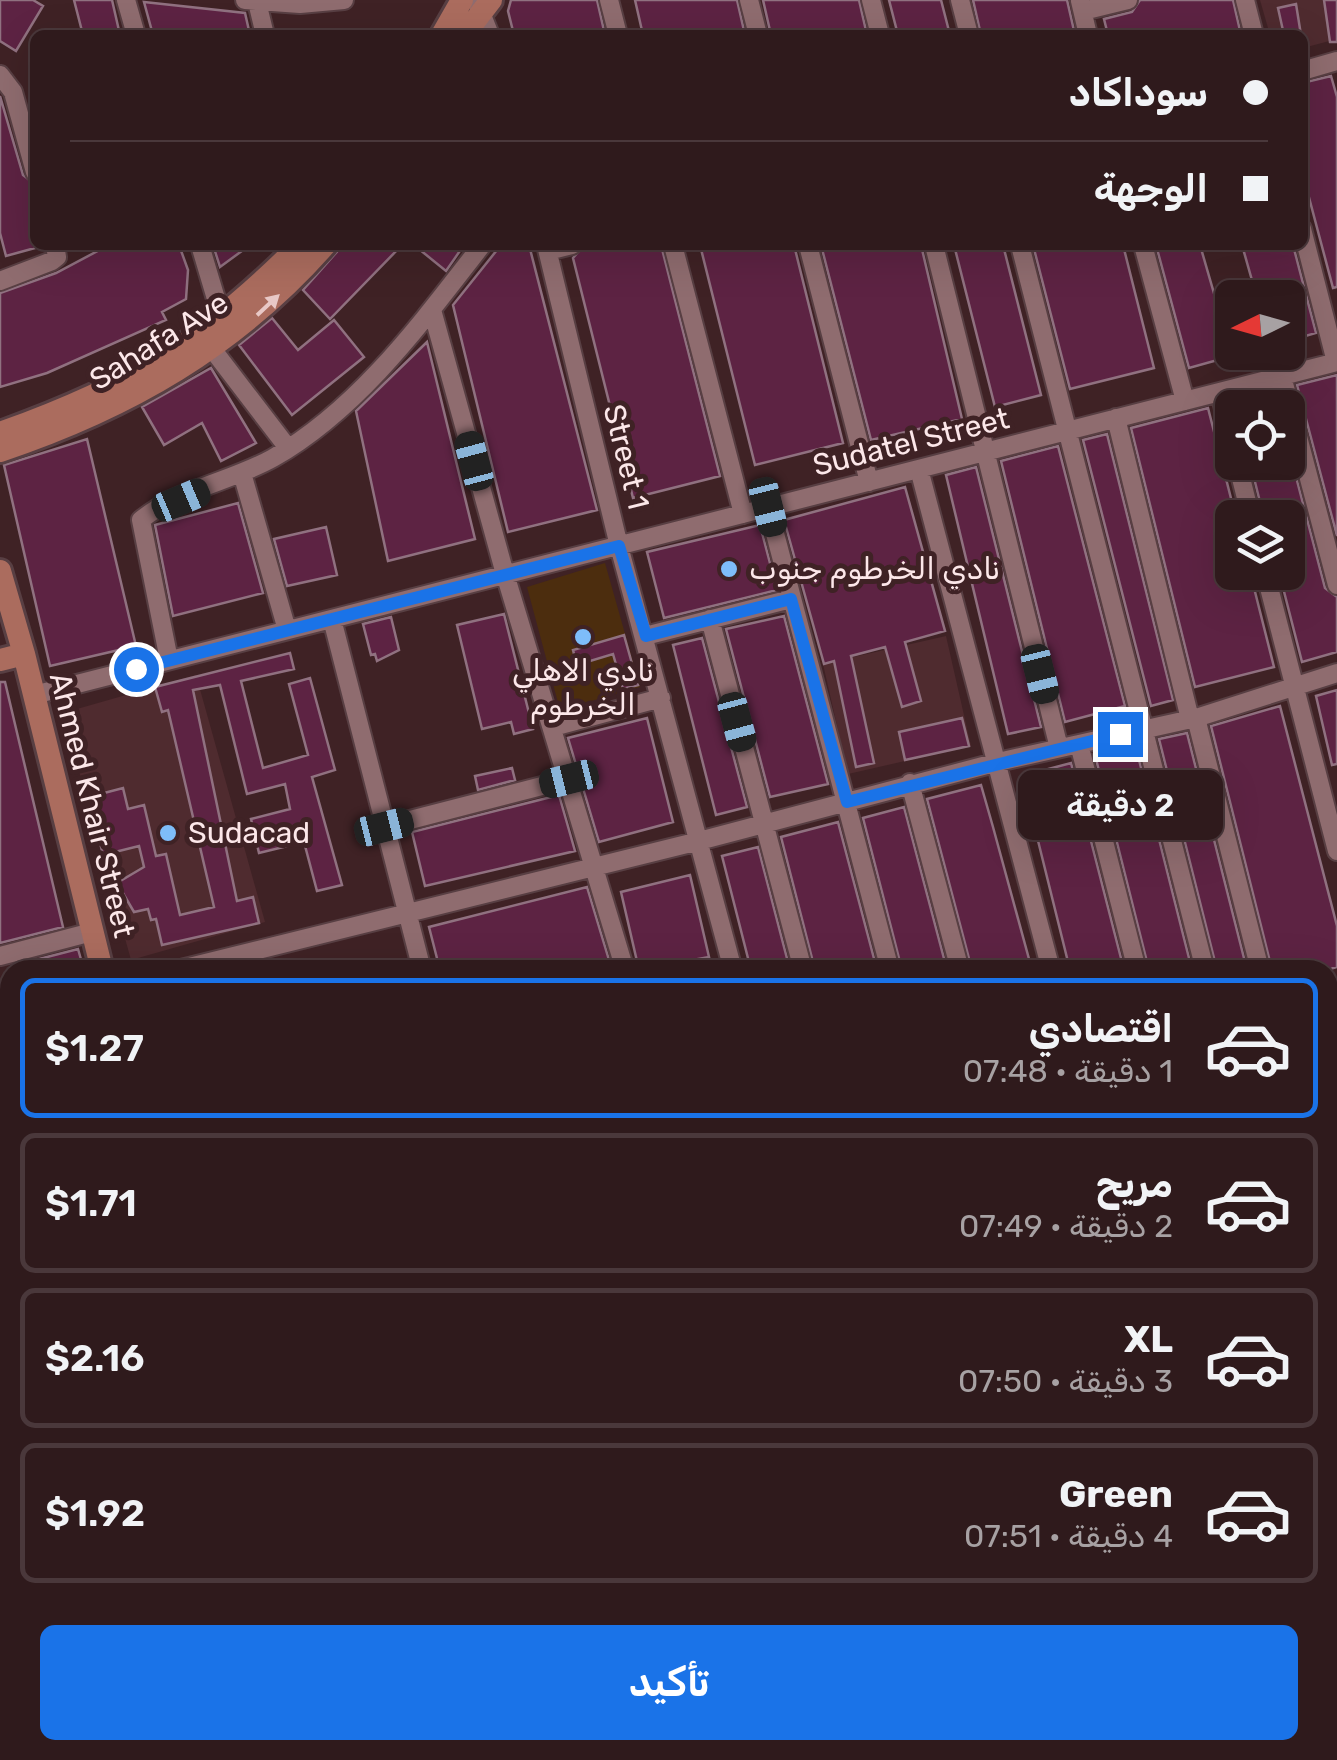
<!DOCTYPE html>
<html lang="ar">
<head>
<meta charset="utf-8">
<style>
	:root { --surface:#2f1a1c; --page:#372325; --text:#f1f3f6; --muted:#a7a1a3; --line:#4a383b; --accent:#1a73e8 }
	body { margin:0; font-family:Rubik,"Noto Sans Arabic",sans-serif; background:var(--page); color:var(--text); direction:rtl; height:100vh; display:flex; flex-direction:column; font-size:38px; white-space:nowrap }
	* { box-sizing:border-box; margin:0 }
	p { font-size:32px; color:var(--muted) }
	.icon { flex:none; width:55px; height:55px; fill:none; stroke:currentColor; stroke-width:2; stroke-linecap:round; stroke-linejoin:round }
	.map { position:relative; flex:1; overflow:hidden; direction:ltr }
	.side { position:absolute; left:0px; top:960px; width:1338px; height:800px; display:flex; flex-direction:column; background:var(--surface); border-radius:30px 30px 0 0; box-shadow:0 10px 40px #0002,0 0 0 2px var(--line); direction:rtl }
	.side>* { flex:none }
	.top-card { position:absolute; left:30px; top:30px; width:1278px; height:220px; border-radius:15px; box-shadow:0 10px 40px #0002,0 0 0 2px var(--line); direction:rtl; display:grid; align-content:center; height:220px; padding:0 40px; background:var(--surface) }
	.needle { width:65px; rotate:265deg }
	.tools { position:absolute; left:1215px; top:280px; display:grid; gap:20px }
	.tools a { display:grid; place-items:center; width:90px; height:90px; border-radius:15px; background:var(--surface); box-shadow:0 10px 40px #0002,0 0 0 2px var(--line); font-size:50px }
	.end { position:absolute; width:45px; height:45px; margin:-22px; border:12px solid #1a73e8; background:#fff; box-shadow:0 0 0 5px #fff }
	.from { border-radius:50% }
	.bubble { position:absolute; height:70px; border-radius:15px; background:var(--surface); box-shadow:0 10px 40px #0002,0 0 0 2px var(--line); font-size:32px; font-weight:600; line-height:70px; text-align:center; direction:rtl }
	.car { position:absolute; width:30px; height:60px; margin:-30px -15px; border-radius:12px; box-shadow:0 0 8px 2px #0007; background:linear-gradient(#222 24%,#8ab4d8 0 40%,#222 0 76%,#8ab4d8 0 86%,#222 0) }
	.top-card b { display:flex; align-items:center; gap:35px; height:95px; font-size:38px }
	.top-card b+b { border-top:2px solid var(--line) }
	.top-card i { width:25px; height:25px; background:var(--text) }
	ul { padding:18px 0 0; list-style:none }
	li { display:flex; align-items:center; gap:30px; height:140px; margin:0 20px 15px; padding:0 20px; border:5px solid var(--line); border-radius:15px }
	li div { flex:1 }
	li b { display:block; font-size:38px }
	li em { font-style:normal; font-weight:600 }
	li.active { border-color:var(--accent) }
	li>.icon { width:90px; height:90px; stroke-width:1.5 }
	.primary-button { display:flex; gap:20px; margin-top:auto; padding:20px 40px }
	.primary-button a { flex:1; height:115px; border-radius:15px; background:var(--accent); color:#fff; font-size:40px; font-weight:600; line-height:115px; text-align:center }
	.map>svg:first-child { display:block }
	.built { fill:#4f2b2f }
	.green { fill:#4c2d0e }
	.building { fill:#5d2343; stroke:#907180; stroke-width:2.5 }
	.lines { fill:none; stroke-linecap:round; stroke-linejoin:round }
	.minor-casing { stroke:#583f43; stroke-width:22 }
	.major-casing { stroke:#583f43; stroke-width:28 }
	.minor { stroke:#8f6c6f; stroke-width:18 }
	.major { stroke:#ab6c5e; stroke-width:22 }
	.oneway { fill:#e8c8c6 }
	.route { stroke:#1a73e8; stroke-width:12 }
	.poi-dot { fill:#7ebdf9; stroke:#3f2225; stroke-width:4 }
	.labels { text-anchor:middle; stroke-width:10; stroke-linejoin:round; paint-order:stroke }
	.street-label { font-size:30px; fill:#fce7e9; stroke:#3f2225 }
	.poi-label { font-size:30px; fill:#fce7e9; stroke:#3f2225; text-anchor:start }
</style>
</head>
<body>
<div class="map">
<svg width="1337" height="1760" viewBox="0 0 1337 1760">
	<rect width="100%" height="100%" fill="#3f2225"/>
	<!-- built -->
	<path class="built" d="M1260 0H1337V39L1303 48 1302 35H1270Z
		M946 636 971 746 848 774 823 664Z
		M196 675 265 922 131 960 63 713Z
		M1337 1292V1760H1259L1257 1750H1328V1294Z
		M38 1750H241L203 1760H41Z"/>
	<!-- green -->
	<path class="green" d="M605 563 640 687 560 710 527 587Z"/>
	<!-- building -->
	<path class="building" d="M0 0H33L43 6 16 51 0 41Z
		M74 0H112L120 35H83Z
		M511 0H597L605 35H514L508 11Z
		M635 0H737L745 35H643Z
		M763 0H859L867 35H771Z
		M889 0H941L950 35H898Z
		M973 0H1067L1075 35H981Z
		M1140 0H1233L1241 35H1108L1104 19 1132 12Z
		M1324 0H1337V42H1330Z
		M144 2 245 13 250 35H153Z
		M1296 4 1301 35H1284L1278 8Z
		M1331 76 1337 97V287L1333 288 1302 171V83Z
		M0 96 23 175 35 184V248L6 256 0 233Z
		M109 245H179L188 270 186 299 162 312 166 320 47 373 0 387V293L56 273Z
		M213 245H250L220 267Z
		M343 245H402L330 319 303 290Z
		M414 245H464L446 271Z
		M501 245H529L597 510 508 532 453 305Z
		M584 245H661L720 476 633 498 573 258Z
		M700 245H794L843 443 755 465Z
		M821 245H921L962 419 871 440Z
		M954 245H1003L1041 395 995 407Z
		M1033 245H1123L1154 368 1070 389Z
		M1156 245H1200L1220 314 1232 311V356L1189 368Z
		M1242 245H1293L1316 333 1288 341V298H1257Z
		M272 318 298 350 334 320 364 357 292 415 239 345Z
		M427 342 475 539 388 561 356 411Z
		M211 368 256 443 221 461 202 423 164 445 142 407Z
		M1337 375V536L1297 385Z
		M1274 393 1277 408H1236V403Z
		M1208 408 1236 518 1232 572H1250L1274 667 1195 687 1131 428Z
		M1107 434 1173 700 1151 706 1083 440Z
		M87 439 136 646 50 666 4 465Z
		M1058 446 1125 706 1065 722 1001 461Z
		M1288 446 1325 588 1337 597V652L1302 662 1279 572H1288V518H1264L1250 462H1288Z
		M976 467 1041 727 1008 734 946 475Z
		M905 487 945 631 905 642 921 701 902 707 885 647 851 656 874 763 856 767 834 661 824 664 784 520Z
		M238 503 263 593 173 616 155 525Z
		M760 525 777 590 664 618 647 552Z
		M326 527 337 575 287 586 274 539Z
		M504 614 533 729 514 734 511 722 482 729 457 625Z
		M784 616 828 784 770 797 726 629Z
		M391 617 399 650 377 661 375 654 371 655 363 624Z
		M624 635 638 685 623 689 613 654 577 665 573 650Z
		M702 638 747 807 716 815 673 645Z
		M290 653 294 669 241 681 263 768 308 755 289 684 310 678 335 770 312 777 342 885 317 891 304 842 259 853 251 819 290 809 285 784 247 794 220 685 193 690 237 901 253 897 259 923 162 945 156 919 151 920 148 909 134 912 117 883 144 867 139 846 103 855 89 797 123 788 128 809 144 805 156 856 166 854 180 915 214 907 168 710 162 712 155 687Z
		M0 682H5L63 927 0 943Z
		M1337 690V764L1332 765 1316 696Z
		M1280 706 1337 926V967L1327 970H1272L1211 726Z
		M647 718 673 822 599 842 568 738Z
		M962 718 969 746 905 760 899 732Z
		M1187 733 1247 970H1217L1159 739Z
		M1135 744 1192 970H1149L1095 755Z
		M1071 763 1124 970H1070L1022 776Z
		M512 768 515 780 478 790 475 776Z
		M981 785 993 827 1032 970H972L927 799Z
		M559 795 575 851 425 886 412 832Z
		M904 807 947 970H902L863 818Z
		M838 822 877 970H815L781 837Z
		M758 847 790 970H751L722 856Z
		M690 875 709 957 639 970 621 892Z
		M587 887 612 970H440L429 927Z
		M78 949 84 970H13L12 966Z"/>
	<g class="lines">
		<!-- minor casing -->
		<g class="minor-casing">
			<path id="minor" d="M126 0 136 35
				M245 0 300 4 344 0
				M476 0 490 35
				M609 0 618 35
				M749 0 758 35
				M871 0 880 35
				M960 0 969 35
				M1245 0 1254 35
				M1080 1 1088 35
				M257 2 265 35
				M1083 11 1128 0
				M1302 71 1337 61
				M0 75 13 92 35 172
				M1302 229 1336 362
				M200 245 222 319
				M546 245 619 546 733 970
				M673 245 743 514
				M808 245 869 482
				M934 245 1059 748
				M1020 245 1205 970
				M1143 245 1185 401
				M548 251 572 245
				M0 281 52 261 57 257 55 245
				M432 310 505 574 625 970
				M213 350 288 448
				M1282 376 1337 585
				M1220 392 1232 443
				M1116 418 1190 719
				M1237 462 1251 518
				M919 469 1051 970
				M242 473 287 630
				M768 507 890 970
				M1265 572 1337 851
				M332 619 422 970
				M710 619 803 970
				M645 636 791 599
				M169 660 141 520C177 490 232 481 273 458 359 409 422 322 482 245
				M34 695 1337 362
				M1196 718 1260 970
				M553 727 661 698
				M1079 744 1137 970
				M910 783 960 970
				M383 827 569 779
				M0 956 92 932
				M177 970 699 841 998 762 1196 718 1337 673
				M1328 991 1337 989
				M0 1110 10 1151
				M1328 1234 1337 1270
				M0 1251 10 1249
				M1328 1302 1337 1300
				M0 1551 10 1549
				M0 1630 10 1668
				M31 1750 34 1760
				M531 1750 533 1760
				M648 1750 651 1760
				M934 1750 936 1760
				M1106 1750 1109 1760
				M1252 1750 1255 1760
				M259 1760 297 1750"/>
		</g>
		<!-- major casing -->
		<g class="major-casing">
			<path id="major" d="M442 35 462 0
				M464 35 491 0
				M0 433C132 386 201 344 300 245
				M0 451C128 408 235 347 325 245
				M0 571 24 654 0 660
				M24 654 102 970
				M300 1750 302 1760"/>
		</g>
		<!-- minor -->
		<use href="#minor" class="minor"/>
		<!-- major -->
		<use href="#major" class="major"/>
	</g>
	<!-- one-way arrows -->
	<defs><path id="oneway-solid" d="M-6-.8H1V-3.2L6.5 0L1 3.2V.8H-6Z" transform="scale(2.5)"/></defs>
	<use class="oneway" href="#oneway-solid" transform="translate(268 305) rotate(-43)"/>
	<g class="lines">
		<!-- route -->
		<path class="route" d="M136 669 619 546 646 636 791 599 847 802 1120 734"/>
	</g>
	<!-- markers -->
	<g class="poi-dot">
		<circle cx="729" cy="569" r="10"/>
		<circle cx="583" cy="637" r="10"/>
		<circle cx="168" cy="833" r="10"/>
	</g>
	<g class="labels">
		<!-- street labels -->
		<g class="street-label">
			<text transform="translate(159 341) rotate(-32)" y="10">Sahafa Ave</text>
			<text transform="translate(911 442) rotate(-14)" y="10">Sudatel Street</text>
			<text transform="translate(626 457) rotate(76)" y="10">Street 1</text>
			<text transform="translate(92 805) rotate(76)" y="10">Ahmed Khair Street</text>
		</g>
		<!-- poi labels -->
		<g class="poi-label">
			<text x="749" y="579">نادي الخرطوم جنوب</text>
			<text x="583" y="681" text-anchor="middle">نادي الاهلي<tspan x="583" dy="34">الخرطوم</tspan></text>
			<text x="188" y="843">Sudacad</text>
		</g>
	</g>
</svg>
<div class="tools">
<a><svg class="needle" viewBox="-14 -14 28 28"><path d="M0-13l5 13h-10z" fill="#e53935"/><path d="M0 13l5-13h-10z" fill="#a7a1a3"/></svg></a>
<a><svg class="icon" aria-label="locate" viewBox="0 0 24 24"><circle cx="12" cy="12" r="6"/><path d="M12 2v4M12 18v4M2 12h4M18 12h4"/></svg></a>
<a><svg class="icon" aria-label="layers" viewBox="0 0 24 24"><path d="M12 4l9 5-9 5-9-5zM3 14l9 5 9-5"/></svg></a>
</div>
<i class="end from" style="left:136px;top:669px"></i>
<i class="end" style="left:1120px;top:734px"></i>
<div class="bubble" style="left:1018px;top:770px;width:205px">2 دقيقة</div>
<i class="car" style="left:474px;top:461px;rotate:345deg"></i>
<i class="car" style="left:181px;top:500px;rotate:67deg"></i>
<i class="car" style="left:768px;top:507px;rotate:166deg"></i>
<i class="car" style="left:1040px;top:674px;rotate:166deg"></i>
<i class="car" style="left:737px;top:722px;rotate:165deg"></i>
<i class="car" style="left:569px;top:779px;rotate:256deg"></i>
<i class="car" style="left:384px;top:827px;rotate:76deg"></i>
<div class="top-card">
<b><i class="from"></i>سوداكاد</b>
<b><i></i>الوجهة</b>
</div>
<section class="side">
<ul>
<li class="active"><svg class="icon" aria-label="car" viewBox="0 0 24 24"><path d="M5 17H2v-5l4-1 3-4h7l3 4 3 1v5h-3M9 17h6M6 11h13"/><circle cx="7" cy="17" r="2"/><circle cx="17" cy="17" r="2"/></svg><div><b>اقتصادي</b><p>1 دقيقة · 07:48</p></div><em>$1.27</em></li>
<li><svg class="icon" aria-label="car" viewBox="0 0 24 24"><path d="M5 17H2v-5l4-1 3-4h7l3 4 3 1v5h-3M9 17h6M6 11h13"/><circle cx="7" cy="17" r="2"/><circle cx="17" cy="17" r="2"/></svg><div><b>مريح</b><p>2 دقيقة · 07:49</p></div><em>$1.71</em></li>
<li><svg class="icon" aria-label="car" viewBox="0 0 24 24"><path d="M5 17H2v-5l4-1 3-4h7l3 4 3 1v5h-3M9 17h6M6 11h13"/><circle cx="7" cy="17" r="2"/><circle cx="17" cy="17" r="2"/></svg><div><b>XL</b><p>3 دقيقة · 07:50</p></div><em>$2.16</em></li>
<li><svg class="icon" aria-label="car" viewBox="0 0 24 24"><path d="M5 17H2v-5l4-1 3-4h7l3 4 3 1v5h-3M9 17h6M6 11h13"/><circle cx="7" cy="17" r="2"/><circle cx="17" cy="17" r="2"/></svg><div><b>Green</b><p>4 دقيقة · 07:51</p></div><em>$1.92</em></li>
</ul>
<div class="primary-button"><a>تأكيد</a></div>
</section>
</div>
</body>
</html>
